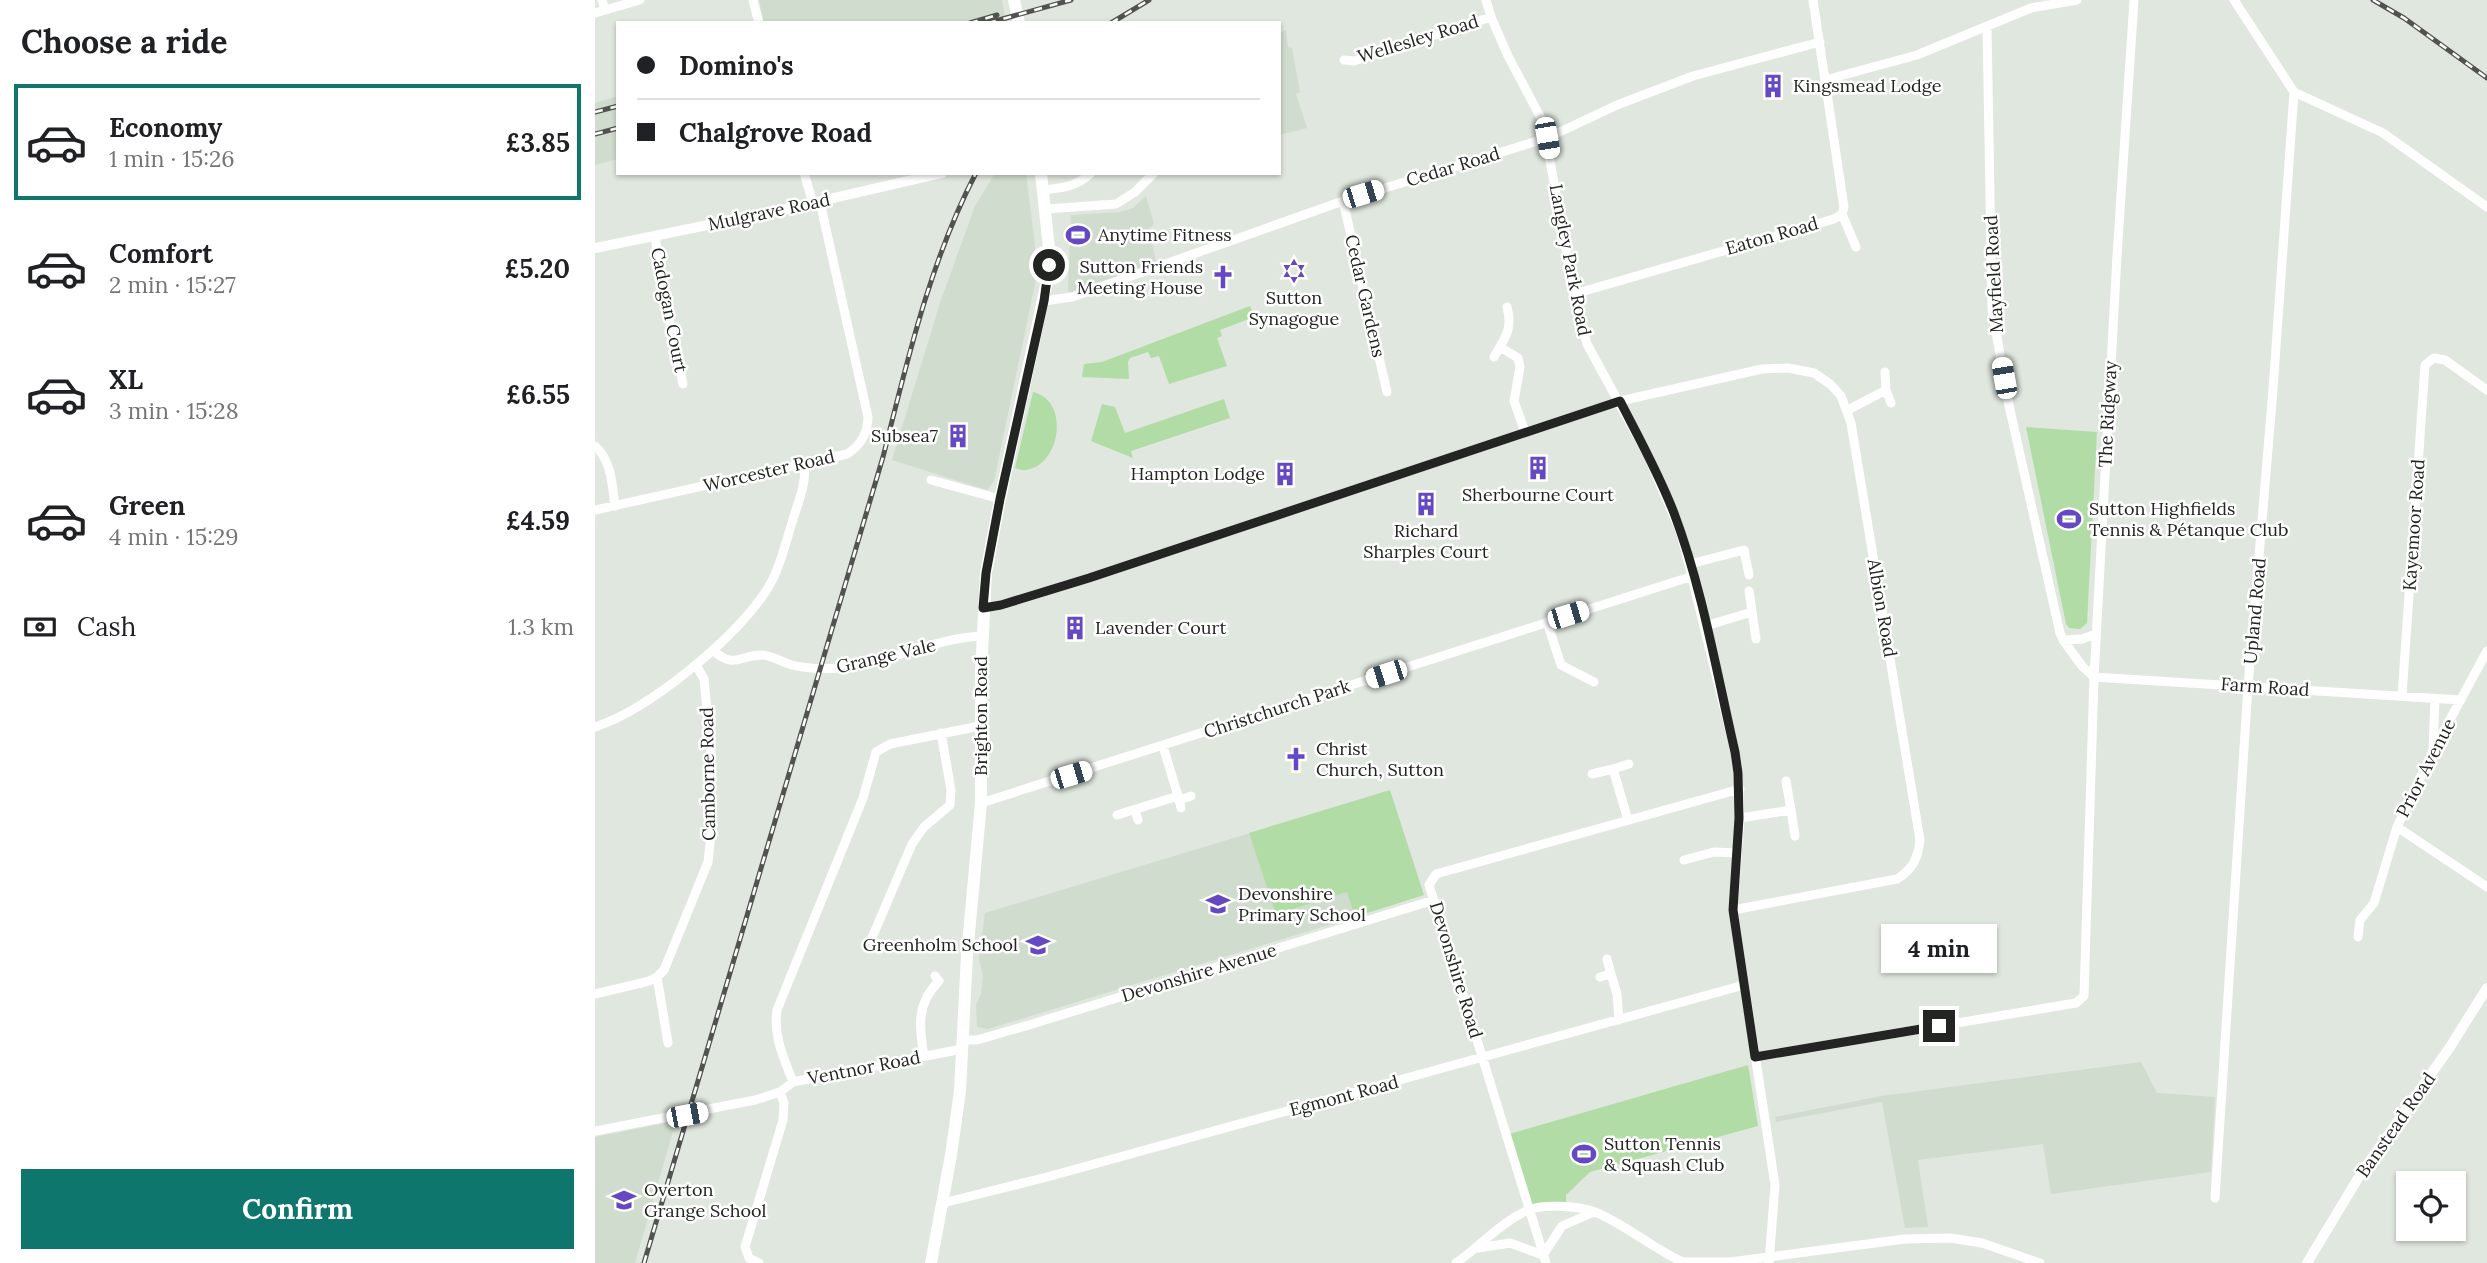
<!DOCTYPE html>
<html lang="en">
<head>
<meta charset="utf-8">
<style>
	:root { --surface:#fff; --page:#f2f2f2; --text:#202124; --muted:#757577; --line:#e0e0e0; --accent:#0f766e }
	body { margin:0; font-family:Lora,serif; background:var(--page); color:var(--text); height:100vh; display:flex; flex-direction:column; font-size:26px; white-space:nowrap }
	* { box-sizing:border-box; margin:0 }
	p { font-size:23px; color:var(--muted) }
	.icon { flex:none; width:38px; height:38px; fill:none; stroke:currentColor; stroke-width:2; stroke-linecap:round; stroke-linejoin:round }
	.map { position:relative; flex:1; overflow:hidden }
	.side { display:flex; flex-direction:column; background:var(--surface); width:595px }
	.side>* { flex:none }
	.guide { position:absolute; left:21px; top:21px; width:665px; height:154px; border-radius:0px; box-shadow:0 2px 5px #0004; display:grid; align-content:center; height:154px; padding:0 21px; background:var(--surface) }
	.fabs { position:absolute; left:1801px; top:1171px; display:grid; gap:14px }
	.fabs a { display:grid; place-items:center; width:70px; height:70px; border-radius:0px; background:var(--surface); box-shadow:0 2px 5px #0004; font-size:35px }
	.end { position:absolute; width:32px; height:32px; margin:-16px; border:9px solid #232522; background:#fff; box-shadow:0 0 0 4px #fff }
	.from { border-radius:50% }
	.bubble { position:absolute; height:49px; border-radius:0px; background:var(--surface); box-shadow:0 2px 5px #0004; font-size:23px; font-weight:700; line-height:49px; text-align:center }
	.car { position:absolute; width:21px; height:42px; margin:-21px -10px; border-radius:9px; box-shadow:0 0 5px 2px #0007; background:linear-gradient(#fff 24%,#345 0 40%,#fff 0 76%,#345 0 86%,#fff 0) }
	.guide b { display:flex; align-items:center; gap:24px; height:66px; font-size:26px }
	.guide b+b { border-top:2px solid var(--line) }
	.guide i { width:18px; height:18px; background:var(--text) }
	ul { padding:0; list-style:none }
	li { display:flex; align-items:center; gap:21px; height:116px; margin:0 14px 10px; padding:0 7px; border:4px solid transparent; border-radius:0px }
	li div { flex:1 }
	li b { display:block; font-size:26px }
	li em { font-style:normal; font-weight:700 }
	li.selected { border-color:var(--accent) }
	li>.icon { width:63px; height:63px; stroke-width:1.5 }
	h2 { padding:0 21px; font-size:32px; line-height:84px }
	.pay { display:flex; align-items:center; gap:18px; height:77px; padding:0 21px; font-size:26px }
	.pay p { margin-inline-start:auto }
	.action { display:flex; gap:14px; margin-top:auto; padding:14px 21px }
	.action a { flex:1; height:80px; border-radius:0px; background:var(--accent); color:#fff; font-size:28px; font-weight:700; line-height:80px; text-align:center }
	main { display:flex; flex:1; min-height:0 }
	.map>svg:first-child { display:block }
	.built { fill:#d0dccd }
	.green { fill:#b1dca5 }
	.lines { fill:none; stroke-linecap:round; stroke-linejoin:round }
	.minor { stroke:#fff; stroke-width:9 }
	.tertiary { stroke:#fff; stroke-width:10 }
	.secondary { stroke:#fff; stroke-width:12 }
	.rail-casing { stroke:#50534e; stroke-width:5 }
	.rail { stroke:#fff; stroke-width:2.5; stroke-dasharray:8; stroke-linecap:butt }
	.route { stroke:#232522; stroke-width:9 }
	.labels { text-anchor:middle; stroke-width:5; stroke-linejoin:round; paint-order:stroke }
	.street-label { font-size:18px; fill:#232522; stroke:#fff }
	.poi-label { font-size:18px; fill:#232522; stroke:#fff; text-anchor:start }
</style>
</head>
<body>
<main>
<section class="side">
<h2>Choose a ride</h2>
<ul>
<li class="selected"><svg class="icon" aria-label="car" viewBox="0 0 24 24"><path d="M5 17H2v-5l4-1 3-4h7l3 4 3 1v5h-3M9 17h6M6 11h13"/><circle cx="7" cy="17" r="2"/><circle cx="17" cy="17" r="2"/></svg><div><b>Economy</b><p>1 min · 15:26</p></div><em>£3.85</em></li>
<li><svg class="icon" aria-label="car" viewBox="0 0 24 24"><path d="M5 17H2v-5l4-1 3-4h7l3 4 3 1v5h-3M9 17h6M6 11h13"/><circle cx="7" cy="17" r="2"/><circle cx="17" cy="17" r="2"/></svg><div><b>Comfort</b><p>2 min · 15:27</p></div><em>£5.20</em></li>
<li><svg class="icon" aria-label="car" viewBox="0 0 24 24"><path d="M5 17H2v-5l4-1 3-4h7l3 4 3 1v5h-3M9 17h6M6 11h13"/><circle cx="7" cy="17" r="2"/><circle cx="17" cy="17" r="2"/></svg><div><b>XL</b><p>3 min · 15:28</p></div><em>£6.55</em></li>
<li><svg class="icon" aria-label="car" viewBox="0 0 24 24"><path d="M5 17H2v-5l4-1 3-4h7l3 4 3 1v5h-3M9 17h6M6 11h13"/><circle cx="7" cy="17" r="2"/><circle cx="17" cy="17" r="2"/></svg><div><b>Green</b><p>4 min · 15:29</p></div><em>£4.59</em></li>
</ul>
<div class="pay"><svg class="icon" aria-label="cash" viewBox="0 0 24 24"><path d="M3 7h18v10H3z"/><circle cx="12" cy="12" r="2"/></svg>Cash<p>1.3 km</p></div>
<div class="action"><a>Confirm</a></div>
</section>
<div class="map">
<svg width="1892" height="1263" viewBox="0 0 1892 1263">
	<rect width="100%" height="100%" fill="#e0e7de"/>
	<!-- built -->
	<path class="built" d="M164 0H407L411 23H169Z
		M691 30 693 47 697 48 705 92 701 94 712 128 684 135V33Z
		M23 96V159L0 165V103Z
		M400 173H431L440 246 441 279 399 481 392 490 297 460 345 303 380 206Z
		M551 196 559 224 554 229 562 266 477 293 473 291 476 215 525 212 538 208Z
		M728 811 760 917 393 1029 382 1027 381 1005 386 994 388 976 384 959 390 913Z
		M1546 1062 1562 1093 1620 1097 1616 1172 1456 1194 1448 1144 1323 1160 1333 1227 1310 1228 1287 1102 1181 1122 1180 1117 1286 1096Z
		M81 1121 40 1263H0V1137Z"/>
	<!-- green -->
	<path class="green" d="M655 306 659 317 625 330 627 336 622 338 632 366 574 384 564 356 556 358 553 352 535 358 533 362 534 379 487 377 489 364 507 362Z
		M438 392C476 401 465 466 431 470 427 471 424 469 420 468Z
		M629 399 635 418 536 451 538 458 496 441 507 404 520 407 530 433Z
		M1431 427 1502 432 1492 623 1485 629 1474 628 1471 624Z
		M795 790 829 895 760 917 752 892 681 914 654 833Z
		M1153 1065 1163 1126 995 1172 971 1195V1207L934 1209 911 1135Z"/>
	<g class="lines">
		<!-- minor -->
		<path class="minor" d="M7 0 10 10
			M158 0 164 23
			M891 0 896 17 913 56 948 122 979 294 992 344 1053 456 1086 533 1140 752 1143 773 1145 818 1138 910 1180 1185 1174 1263
			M0 13 45 0
			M1392 27 1397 309 1413 401 1465 633 1468 640 1487 639 1501 634
			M749 60 759 61 896 17
			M1230 80 1322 55 1436 8 1482 0
			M1699 92 1788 133 1892 207
			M209 173 218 203
			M448 190C467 188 481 187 496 173
			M748 201 792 392
			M451 209 521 204 540 192 559 173
			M1247 214 1261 247
			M60 236 68 292 88 384
			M979 294 1239 219 1247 214 1249 207 1218 0
			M449 301 477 297 748 201 952 138 1022 105 1098 76 1225 42
			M905 347 923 358 925 367 919 401 930 432
			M899 357C910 337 918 330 912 307
			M1290 372 1291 390
			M1253 410 1291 390 1296 403
			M0 446C17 461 17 485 20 506
			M336 480 405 499
			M0 510 252 454C265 446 273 433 273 417L225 202
			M1095 564 1149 550 1154 575
			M1154 591 1157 612
			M388 608 406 605 494 578 1025 401 1167 369 1193 368 1219 373 1235 384 1246 396 1256 423 1325 840C1323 858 1318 869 1302 879L1138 910
			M952 622 966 665 999 682
			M1110 626 1157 612 1161 639
			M1468 640 1487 666 1499 677 1866 700
			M118 650C139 670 144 655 167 655 178 656 187 662 197 665 212 669 230 669 246 668 293 663 339 638 387 636
			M1892 651 1838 751 1802 827 1892 887
			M1807 696 1830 365 1839 358 1850 360 1892 390
			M0 727C55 709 139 639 171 591 185 570 191 541 199 516 204 500 212 481 209 464
			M1838 750 1840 699
			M997 774 1018 769
			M583 796 586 808
			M584 800 596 796
			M386 803 1098 576
			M540 810 543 820
			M1196 810 1200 836
			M522 815 583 796 568 746
			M1145 818 1196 810 1191 781
			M1033 820 1018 769 1034 764
			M1089 860 1119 852 1142 853
			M1763 937 1765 920 1779 903 1802 827
			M276 940 317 844 329 827 355 805 356 790 346 733
			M1012 959 1016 974
			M62 977 73 1043
			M1005 977 1016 974 1022 994 1024 1020
			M0 994 54 981 62 977 69 970 113 862 116 835V753L109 679 101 665
			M367 1040H382L434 1025 839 900
			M329 1056C324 1027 321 1004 344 981L340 976
			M1160 1057 1481 1003 1489 996 1499 677 1522 256 1539 0
			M198 1082C189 1059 178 1036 182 1010L268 798 281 752 295 744 385 726
			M0 1131 160 1100 185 1092 198 1082 367 1049
			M1620 1198 1653 686 1678 390 1699 92 1639 0
			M348 1203 452 1177 1149 985
			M883 1248 915 1243 948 1255 967 1226 999 1212
			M1089 1262H1135L1310 1239 1355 1238 1387 1243 1445 1263
			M164 1263 154 1258 150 1247 188 1120 189 1103 185 1092
			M861 1263C885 1246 904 1224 931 1211 946 1203 985 1206 1000 1212 1030 1224 1060 1250 1090 1263
			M951 1263 834 885 841 874 1145 789"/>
		<!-- tertiary -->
		<path class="tertiary" d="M0 248 191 209 347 173
			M1712 1263 1765 1175 1855 1047 1892 988"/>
		<!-- secondary -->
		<path class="secondary" d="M419 0 424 23
			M336 1263 356 1155 365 1091 372 955 386 803V673L391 573 405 499 452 281 454 249 446 173"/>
		<!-- rail casing -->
		<g class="rail-casing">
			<path id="rail" d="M1778 0 1809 18 1892 78
				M375 23 402 15
				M393 23 476 0
				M516 23 554 0
				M0 112 23 106
				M0 134 23 128
				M49 1263 288 457C312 362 335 261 381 173"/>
		</g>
		<!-- rail -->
		<use href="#rail" class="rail"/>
	</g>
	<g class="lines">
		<!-- route -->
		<path class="route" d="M454 265 449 301 405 499 391 573 388 608 406 605 494 578 1025 401C1044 438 1064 474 1079 513 1107 587 1122 674 1140 752L1143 773 1144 818 1138 910 1160 1057 1344 1026"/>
	</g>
	<!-- icons -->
	<defs>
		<g id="building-bare" transform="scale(1.89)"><path d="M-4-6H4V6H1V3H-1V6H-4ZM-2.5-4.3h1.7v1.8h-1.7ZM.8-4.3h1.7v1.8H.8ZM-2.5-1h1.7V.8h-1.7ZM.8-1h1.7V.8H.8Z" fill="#6449c2" stroke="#fff" stroke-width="2.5" paint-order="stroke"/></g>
		<g id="stadium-bare" transform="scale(1.89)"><path d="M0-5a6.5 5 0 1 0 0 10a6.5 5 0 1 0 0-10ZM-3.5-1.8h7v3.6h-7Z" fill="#6449c2" stroke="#fff" stroke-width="2.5" paint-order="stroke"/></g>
		<g id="synagogue-bare" transform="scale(1.89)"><path d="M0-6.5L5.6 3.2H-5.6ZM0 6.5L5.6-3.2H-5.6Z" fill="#6449c2" stroke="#fff" stroke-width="2.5" paint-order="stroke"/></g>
		<g id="church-bare" transform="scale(1.89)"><path d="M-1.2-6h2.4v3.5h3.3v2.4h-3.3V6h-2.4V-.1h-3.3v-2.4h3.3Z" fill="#6449c2" stroke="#fff" stroke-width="2.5" paint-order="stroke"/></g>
		<g id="school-bare" transform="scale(1.89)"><path d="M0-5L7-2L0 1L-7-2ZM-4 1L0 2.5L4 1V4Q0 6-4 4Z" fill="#6449c2" stroke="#fff" stroke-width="2.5" paint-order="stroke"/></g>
	</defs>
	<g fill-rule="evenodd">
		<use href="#building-bare" x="1178" y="86"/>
		<use href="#stadium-bare" x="483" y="235"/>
		<use href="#synagogue-bare" x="699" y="271"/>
		<use href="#church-bare" x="628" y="277"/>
		<use href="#building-bare" x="363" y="436"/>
		<use href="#building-bare" x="943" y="468"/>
		<use href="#building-bare" x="690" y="474"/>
		<use href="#building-bare" x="831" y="504"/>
		<use href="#stadium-bare" x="1474" y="519"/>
		<use href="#building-bare" x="480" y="628"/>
		<use href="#church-bare" x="701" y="759"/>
		<use href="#school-bare" x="623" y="904"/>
		<use href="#school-bare" x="443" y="945"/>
		<use href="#stadium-bare" x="989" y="1154"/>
		<use href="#school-bare" x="29" y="1200"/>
	</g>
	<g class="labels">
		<!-- street labels -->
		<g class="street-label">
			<text transform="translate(823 39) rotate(-17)" y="6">Wellesley Road</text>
			<text transform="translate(858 167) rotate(-17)" y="6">Cedar Road</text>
			<text transform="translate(174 212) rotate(-12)" y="6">Mulgrave Road</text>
			<text transform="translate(1177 236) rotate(-16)" y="6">Eaton Road</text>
			<text transform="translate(975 260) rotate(79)" y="6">Langley Park Road</text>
			<text transform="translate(1399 274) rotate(-93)" y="6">Mayfield Road</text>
			<text transform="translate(770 296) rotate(77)" y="6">Cedar Gardens</text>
			<text transform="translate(74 310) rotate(79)" y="6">Cadogan Court</text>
			<text transform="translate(1513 414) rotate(-87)" y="6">The Ridgway</text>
			<text transform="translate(174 471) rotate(-13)" y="6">Worcester Road</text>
			<text transform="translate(1819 525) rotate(-86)" y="6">Kayemoor Road</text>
			<text transform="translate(1287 608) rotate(80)" y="6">Albion Road</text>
			<text transform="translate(1660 611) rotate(-85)" y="6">Upland Road</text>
			<text transform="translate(291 656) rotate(-13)" y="6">Grange Vale</text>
			<text transform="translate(1670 687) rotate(4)" y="6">Farm Road</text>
			<text transform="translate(682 709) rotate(-18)" y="6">Christchurch Park</text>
			<text transform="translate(386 716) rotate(-90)" y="6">Brighton Road</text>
			<text transform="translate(1831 768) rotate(-63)" y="6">Prior Avenue</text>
			<text transform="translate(113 774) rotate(-91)" y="6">Camborne Road</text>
			<text transform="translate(861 970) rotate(73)" y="6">Devonshire Road</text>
			<text transform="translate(604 973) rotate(-17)" y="6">Devonshire Avenue</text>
			<text transform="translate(269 1068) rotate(-11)" y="6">Ventnor Road</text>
			<text transform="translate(749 1096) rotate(-15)" y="6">Egmont Road</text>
			<text transform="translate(1801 1125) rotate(-55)" y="6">Banstead Road</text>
		</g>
		<!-- poi labels -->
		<g class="poi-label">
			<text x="1198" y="92">Kingsmead Lodge</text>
			<text x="503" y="241">Anytime Fitness</text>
			<text x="608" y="273" text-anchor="end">Sutton Friends<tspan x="608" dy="21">Meeting House</tspan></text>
			<text x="699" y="304" text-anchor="middle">Sutton<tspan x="699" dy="21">Synagogue</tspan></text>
			<text x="343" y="442" text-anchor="end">Subsea7</text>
			<text x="670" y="480" text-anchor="end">Hampton Lodge</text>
			<text x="943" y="501" text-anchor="middle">Sherbourne Court</text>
			<text x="1494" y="515">Sutton Highfields<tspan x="1494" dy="21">Tennis &amp; Pétanque Club</tspan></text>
			<text x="831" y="537" text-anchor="middle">Richard<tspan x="831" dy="21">Sharples Court</tspan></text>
			<text x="500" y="634">Lavender Court</text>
			<text x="721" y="755">Christ<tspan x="721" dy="21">Church, Sutton</tspan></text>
			<text x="643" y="900">Devonshire<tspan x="643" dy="21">Primary School</tspan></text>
			<text x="423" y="951" text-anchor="end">Greenholm School</text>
			<text x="1009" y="1150">Sutton Tennis<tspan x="1009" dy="21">&amp; Squash Club</tspan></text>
			<text x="49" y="1196">Overton<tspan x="49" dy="21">Grange School</tspan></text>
		</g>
	</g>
</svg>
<div class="fabs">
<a><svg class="icon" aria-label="locate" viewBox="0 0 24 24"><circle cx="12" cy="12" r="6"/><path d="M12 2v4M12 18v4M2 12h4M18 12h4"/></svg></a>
</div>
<i class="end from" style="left:454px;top:265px"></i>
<i class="end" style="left:1344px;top:1026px"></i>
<div class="bubble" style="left:1286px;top:924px;width:116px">4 min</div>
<i class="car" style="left:952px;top:138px;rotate:170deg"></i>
<i class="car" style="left:768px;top:194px;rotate:73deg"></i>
<i class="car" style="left:1409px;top:378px;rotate:350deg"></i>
<i class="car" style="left:973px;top:615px;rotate:73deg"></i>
<i class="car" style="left:791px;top:674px;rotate:252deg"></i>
<i class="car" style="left:476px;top:775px;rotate:73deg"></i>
<i class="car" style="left:92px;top:1115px;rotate:79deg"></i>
<div class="guide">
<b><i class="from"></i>Domino's</b>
<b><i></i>Chalgrove Road</b>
</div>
</div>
</main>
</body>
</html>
